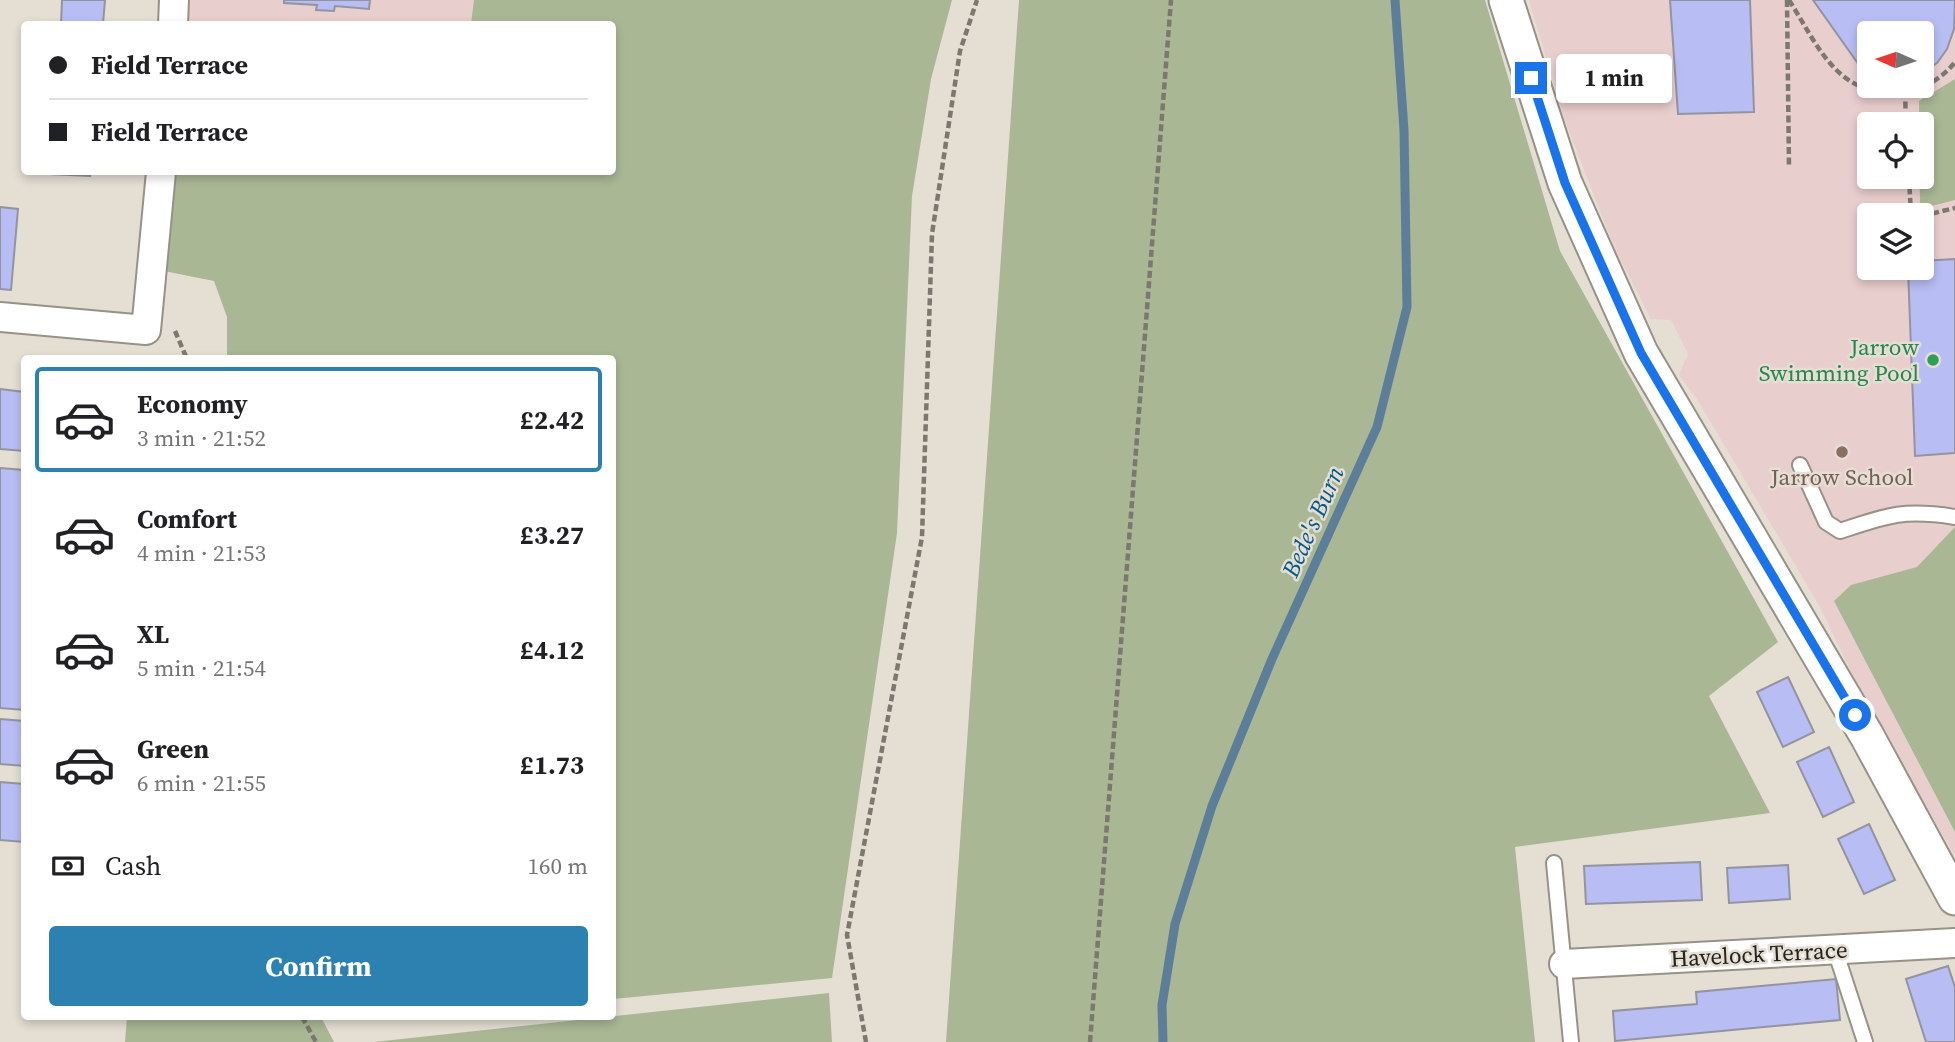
<!DOCTYPE html>
<html lang="en">
<head>
<meta charset="utf-8">
<style>
	:root { --surface:#fff; --page:#f2f2f2; --text:#202124; --muted:#757577; --line:#e0e0e0; --accent:#2d81b1 }
	body { margin:0; font-family:"Source Serif 4",serif; background:var(--page); color:var(--text); height:100vh; display:flex; flex-direction:column; font-size:26px; white-space:nowrap }
	* { box-sizing:border-box; margin:0 }
	p { font-size:23px; color:var(--muted) }
	.icon { flex:none; width:38px; height:38px; fill:none; stroke:currentColor; stroke-width:2; stroke-linecap:round; stroke-linejoin:round }
	.map { position:relative; flex:1; overflow:hidden }
	.panel { position:absolute; left:21px; top:355px; width:595px; height:665px; display:flex; flex-direction:column; background:var(--surface); border-radius:7px; box-shadow:0 4px 10px #0003 }
	.panel>* { flex:none }
	.guide { position:absolute; left:21px; top:21px; width:595px; height:154px; border-radius:7px; box-shadow:0 4px 10px #0003; display:grid; align-content:center; height:154px; padding:0 28px; background:var(--surface) }
	.needle { width:46px; rotate:273deg }
	.controls { position:absolute; left:1857px; top:21px; display:grid; gap:14px }
	.controls a { display:grid; place-items:center; width:77px; height:77px; border-radius:7px; background:var(--surface); box-shadow:0 4px 10px #0003; font-size:35px }
	.end { position:absolute; width:32px; height:32px; margin:-16px; border:9px solid #1a73e8; background:#fff; box-shadow:0 0 0 4px #fff }
	.from { border-radius:50% }
	.bubble { position:absolute; height:49px; border-radius:7px; background:var(--surface); box-shadow:0 4px 10px #0003; font-size:23px; font-weight:700; line-height:49px; text-align:center }
	.guide b { display:flex; align-items:center; gap:24px; height:66px; font-size:26px }
	.guide b+b { border-top:2px solid var(--line) }
	.guide i { width:18px; height:18px; background:var(--text) }
	ul { padding:12px 0 0; list-style:none }
	li { display:flex; align-items:center; gap:21px; height:105px; margin:0 14px 10px; padding:0 14px; border:4px solid transparent; border-radius:7px }
	li div { flex:1 }
	li b { display:block; font-size:26px }
	li em { font-style:normal; font-weight:700 }
	li.active { border-color:var(--accent) }
	li>.icon { width:63px; height:63px; stroke-width:1.5 }
	.pay { display:flex; align-items:center; gap:18px; height:77px; padding:0 28px; font-size:26px }
	.pay p { margin-inline-start:auto }
	.primary-button { display:flex; gap:14px; margin-top:auto; padding:14px 28px }
	.primary-button a { flex:1; height:80px; border-radius:7px; background:var(--accent); color:#fff; font-size:28px; font-weight:700; line-height:80px; text-align:center }
	.map>svg:first-child { display:block }
	.education { fill:#e9cece; fill-rule:evenodd }
	.green { fill:#a9b795 }
	.lines { fill:none; stroke-linecap:round; stroke-linejoin:round }
	.stream { stroke:#5d7e98; stroke-width:9 }
	.building { fill:#b8bdf4; stroke:#92949f; stroke-width:2 }
	.service-casing { stroke:#979288; stroke-width:18 }
	.minor-casing { stroke:#979288; stroke-width:32 }
	.tertiary-casing { stroke:#979288; stroke-width:37 }
	.path { stroke:#7c7870; stroke-width:4.5; stroke-dasharray:7 3.5; stroke-linecap:butt }
	.service { stroke:#fff; stroke-width:14 }
	.minor { stroke:#fff; stroke-width:28 }
	.tertiary { stroke:#fff; stroke-width:33 }
	.route { stroke:#1a73e8; stroke-width:9 }
	.leisure-dot { fill:#2e9e5b; stroke:#e4ded3; stroke-width:2.5 }
	.education-dot { fill:#8d6e63; stroke:#e4ded3; stroke-width:2.5 }
	.labels { text-anchor:middle; stroke-width:5; stroke-linejoin:round; paint-order:stroke }
	.leisure-label { font-size:23px; fill:#27864d; stroke:#e4ded3; text-anchor:end }
	.education-label { font-size:23px; fill:#785e54; stroke:#e4ded3 }
	.street-label { font-size:23px; fill:#24221d; stroke:#e4ded3 }
	.water-label { font-size:24px; font-style:italic; fill:#05598c; stroke:#e4ded3 }
</style>
</head>
<body>
<div class="map">
<svg width="1955" height="1042" viewBox="0 0 1955 1042">
	<rect width="100%" height="100%" fill="#e4ded3"/>
	<!-- education -->
	<path class="education" d="M188 0H708L474 8 471 24H186Z
		M1529 0H1955V856L1866 702 1820 607 1697 399 1679 375 1688 354 1671 320 1651 319 1614 247 1564 118ZM1869 33H1922V86H1869ZM1869 124H1922V177H1869ZM1869 215H1922V268H1869Z"/>
	<!-- green -->
	<path class="green" d="M474 0H952L931 79 912 196 897 533 832 978 613 999 612 359H227V317L214 281 164 271 174 172H612V24H471Z
		M1019 0H1485L1560 251 1778 642 1709 696 1770 813 1515 847 1535 1042H946Z
		M1955 79V200L1920 209 1919 101Z
		M1955 527V832L1834 601 1851 585 1917 567Z
		M829 993 832 1042H374Z
		M127 1017H321L334 1042H125Z"/>
	<g class="lines">
		<!-- stream -->
		<path class="stream" d="M1163 1042 1162 1005 1175 924 1212 806 1272 659 1377 427 1407 307 1404 130 1395 0"/>
	</g>
	<!-- building -->
	<path class="building" d="M62 0H105L103 24H61Z
		M284 0H370L369 9 335 6 334 11 316 10 317 5 284 3Z
		M1670 0H1750L1754 112 1678 114Z
		M1813 0H1955L1954 29 1947 49 1937 63 1922 72V33H1869V71L1859 65Z
		M50 172H91L90 176 50 174Z
		M0 207 18 209 11 290 0 289Z
		M1955 259V453L1915 456 1908 268H1922V261Z
		M0 389 24 392V451L0 449Z
		M0 468 24 470V710L0 708Z
		M1788 677 1814 732 1783 747 1757 692Z
		M0 719 24 721V766L0 764Z
		M1829 747 1854 802 1823 817 1797 762Z
		M0 782 24 784V842L0 840Z
		M1869 824 1895 880 1864 894 1838 839Z
		M1700 862 1702 900 1586 904 1584 866Z
		M1788 865 1790 899 1729 903 1727 868Z
		M1948 966 1955 987V1042H1926L1906 979Z
		M1836 979 1840 1020 1615 1041 1613 1011 1697 1004 1696 992Z"/>
	<g class="lines">
		<!-- service casing -->
		<g class="service-casing">
			<path id="service" d="M1800 465 1826 522 1840 531C1888 515 1903 509 1955 517
				M1554 863 1571 1042
				M1835 950 1865 1042"/>
		</g>
		<!-- minor casing -->
		<g class="minor-casing">
			<path id="minor" d="M173 24 174 0
				M0 317 146 330 161 172
				M1564 964 1955 943"/>
		</g>
		<!-- tertiary casing -->
		<g class="tertiary-casing">
			<path id="tertiary" d="M1506 0 1565 183 1641 353 1867 736 1955 898"/>
		</g>
		<!-- path -->
		<path class="path" d="M1787 0 1789 167
			M1789 0C1819 47 1838 100 1904 91 1924 89 1943 78 1955 62
			M1905 91 1906 124
			M1909 177 1911 215
			M1922 216 1955 208
			M175 331 187 359
			M302 1017 316 1042
			M866 1042 847 935 922 537 932 234 960 51 977 0
			M1090 1042 1171 0"/>
		<!-- service -->
		<use href="#service" class="service"/>
		<!-- minor -->
		<use href="#minor" class="minor"/>
		<!-- tertiary -->
		<use href="#tertiary" class="tertiary"/>
	</g>
	<g class="lines">
		<!-- route -->
		<path class="route" d="M1531 78 1565 183 1641 353 1855 715"/>
	</g>
	<!-- markers -->
	<circle class="leisure-dot" cx="1933" cy="360" r="7"/>
	<circle class="education-dot" cx="1842" cy="452" r="7"/>
	<g class="labels">
		<!-- leisure labels -->
		<g class="leisure-label">
			<text x="1919" y="355">Jarrow<tspan x="1919" dy="26">Swimming Pool</tspan></text>
		</g>
		<!-- education labels -->
		<g class="education-label">
			<text x="1842" y="485">Jarrow School</text>
		</g>
		<!-- street labels -->
		<g class="street-label">
			<text transform="translate(1759 954) rotate(-3)" y="8">Havelock Terrace</text>
		</g>
		<!-- water labels -->
		<g class="water-label">
			<text transform="translate(1313 522) rotate(-66)" y="8">Bede's Burn</text>
		</g>
	</g>
</svg>
<div class="controls">
<a><svg class="needle" viewBox="-14 -14 28 28"><path d="M0-13l5 13h-10z" fill="#e53935"/><path d="M0 13l5-13h-10z" fill="#757577"/></svg></a>
<a><svg class="icon" aria-label="locate" viewBox="0 0 24 24"><circle cx="12" cy="12" r="6"/><path d="M12 2v4M12 18v4M2 12h4M18 12h4"/></svg></a>
<a><svg class="icon" aria-label="layers" viewBox="0 0 24 24"><path d="M12 4l9 5-9 5-9-5zM3 14l9 5 9-5"/></svg></a>
</div>
<i class="end from" style="left:1855px;top:715px"></i>
<i class="end" style="left:1531px;top:78px"></i>
<div class="bubble" style="left:1556px;top:54px;width:116px">1 min</div>
<div class="guide">
<b><i class="from"></i>Field Terrace</b>
<b><i></i>Field Terrace</b>
</div>
<section class="panel">
<ul>
<li class="active"><svg class="icon" aria-label="car" viewBox="0 0 24 24"><path d="M5 17H2v-5l4-1 3-4h7l3 4 3 1v5h-3M9 17h6M6 11h13"/><circle cx="7" cy="17" r="2"/><circle cx="17" cy="17" r="2"/></svg><div><b>Economy</b><p>3 min · 21:52</p></div><em>£2.42</em></li>
<li><svg class="icon" aria-label="car" viewBox="0 0 24 24"><path d="M5 17H2v-5l4-1 3-4h7l3 4 3 1v5h-3M9 17h6M6 11h13"/><circle cx="7" cy="17" r="2"/><circle cx="17" cy="17" r="2"/></svg><div><b>Comfort</b><p>4 min · 21:53</p></div><em>£3.27</em></li>
<li><svg class="icon" aria-label="car" viewBox="0 0 24 24"><path d="M5 17H2v-5l4-1 3-4h7l3 4 3 1v5h-3M9 17h6M6 11h13"/><circle cx="7" cy="17" r="2"/><circle cx="17" cy="17" r="2"/></svg><div><b>XL</b><p>5 min · 21:54</p></div><em>£4.12</em></li>
<li><svg class="icon" aria-label="car" viewBox="0 0 24 24"><path d="M5 17H2v-5l4-1 3-4h7l3 4 3 1v5h-3M9 17h6M6 11h13"/><circle cx="7" cy="17" r="2"/><circle cx="17" cy="17" r="2"/></svg><div><b>Green</b><p>6 min · 21:55</p></div><em>£1.73</em></li>
</ul>
<div class="pay"><svg class="icon" aria-label="cash" viewBox="0 0 24 24"><path d="M3 7h18v10H3z"/><circle cx="12" cy="12" r="2"/></svg>Cash<p>160 m</p></div>
<div class="primary-button"><a>Confirm</a></div>
</section>
</div>
</body>
</html>
